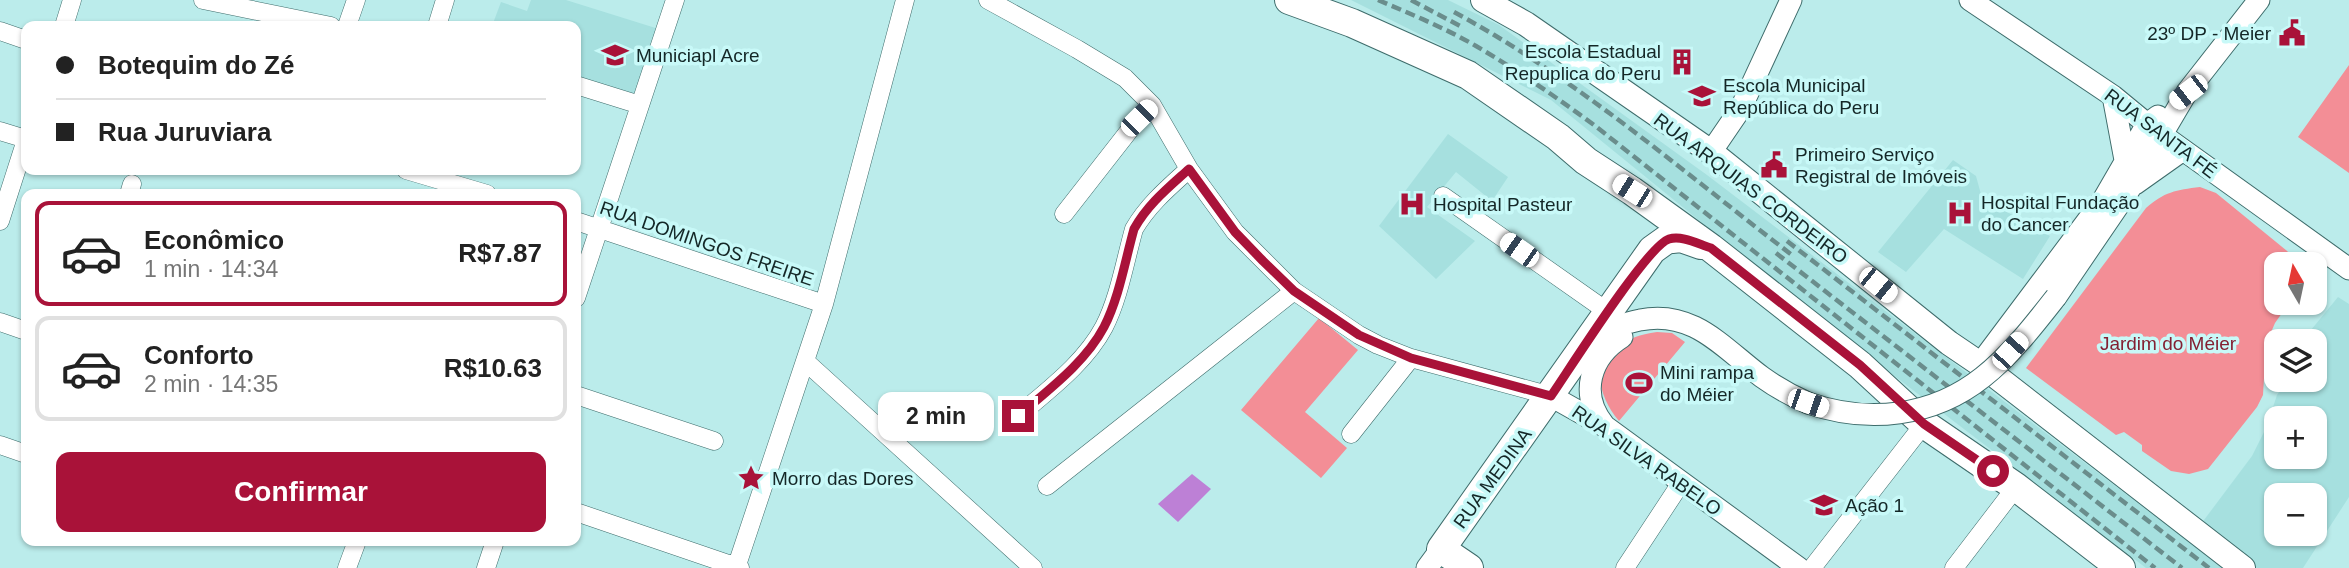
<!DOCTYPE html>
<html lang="pt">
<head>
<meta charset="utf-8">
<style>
	:root { --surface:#fff; --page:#f6f6f6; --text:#222; --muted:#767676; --line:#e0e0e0; --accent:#a91239 }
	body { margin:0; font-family:Arial,sans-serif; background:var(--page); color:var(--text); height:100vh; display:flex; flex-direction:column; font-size:26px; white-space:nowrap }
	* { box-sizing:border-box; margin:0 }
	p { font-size:23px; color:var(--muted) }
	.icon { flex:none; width:38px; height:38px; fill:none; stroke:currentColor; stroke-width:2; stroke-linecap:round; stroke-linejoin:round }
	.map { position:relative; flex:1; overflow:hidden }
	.side { position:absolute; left:21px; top:189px; width:560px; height:357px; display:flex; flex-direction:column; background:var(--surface); border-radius:14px; box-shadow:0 2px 5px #0004 }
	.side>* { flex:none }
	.guide { position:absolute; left:21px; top:21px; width:560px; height:154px; border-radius:14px; box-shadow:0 2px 5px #0004; display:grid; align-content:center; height:154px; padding:0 35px; background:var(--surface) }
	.needle { width:46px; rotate:351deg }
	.buttons { position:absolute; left:2264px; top:252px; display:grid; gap:14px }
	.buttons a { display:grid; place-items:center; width:63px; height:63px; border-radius:14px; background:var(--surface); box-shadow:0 2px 5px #0004; font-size:35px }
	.end { position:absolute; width:32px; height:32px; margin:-16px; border:9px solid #a91239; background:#fff; box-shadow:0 0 0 4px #fff }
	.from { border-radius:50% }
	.bubble { position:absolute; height:49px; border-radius:14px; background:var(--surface); box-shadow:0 2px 5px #0004; font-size:23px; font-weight:700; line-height:49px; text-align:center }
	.car { position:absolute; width:21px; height:42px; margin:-21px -10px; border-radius:9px; box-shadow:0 0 5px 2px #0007; background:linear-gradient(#fff 24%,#345 0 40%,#fff 0 76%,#345 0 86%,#fff 0) }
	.guide b { display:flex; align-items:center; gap:24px; height:66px; font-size:26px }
	.guide b+b { border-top:2px solid var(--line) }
	.guide i { width:18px; height:18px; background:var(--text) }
	ul { padding:12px 0 0; list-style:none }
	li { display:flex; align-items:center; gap:21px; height:105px; margin:0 14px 10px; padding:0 21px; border:4px solid var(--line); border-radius:14px }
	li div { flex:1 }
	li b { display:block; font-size:26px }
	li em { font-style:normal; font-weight:700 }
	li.current { border-color:var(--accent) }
	li>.icon { width:63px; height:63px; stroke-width:1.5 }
	.action { display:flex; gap:14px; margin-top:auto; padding:14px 35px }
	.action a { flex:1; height:80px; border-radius:14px; background:var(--accent); color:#fff; font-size:28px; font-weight:700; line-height:80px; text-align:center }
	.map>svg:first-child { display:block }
	.built { fill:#a6e0df; fill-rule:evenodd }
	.green { fill:#f38e96 }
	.water { fill:#bd80d6 }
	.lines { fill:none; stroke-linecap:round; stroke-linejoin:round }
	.minor-casing { stroke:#3e6c6b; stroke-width:19 }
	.tertiary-casing { stroke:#3e6c6b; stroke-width:23 }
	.secondary-casing { stroke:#3e6c6b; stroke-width:26 }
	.primary-casing { stroke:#3e6c6b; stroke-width:30 }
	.minor { stroke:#fff; stroke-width:18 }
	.tertiary { stroke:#fff; stroke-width:21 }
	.secondary { stroke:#fff; stroke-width:24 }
	.primary { stroke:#fff; stroke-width:28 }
	.rail { stroke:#6a8d8c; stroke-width:4.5; stroke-dasharray:10 5; stroke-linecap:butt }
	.tertiary-bridge-casing { stroke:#3e6c6b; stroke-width:23; stroke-linecap:butt }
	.tertiary-bridge { stroke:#fff; stroke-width:21 }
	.route { stroke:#a91239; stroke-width:9 }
	.labels { text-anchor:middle; stroke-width:7; stroke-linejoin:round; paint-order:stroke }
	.poi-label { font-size:19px; fill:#142727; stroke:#c8f9f8; text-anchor:start }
	.street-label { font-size:19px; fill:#142727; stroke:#c8f9f8 }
	.park-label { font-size:19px; fill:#842032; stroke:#c8f9f8 }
</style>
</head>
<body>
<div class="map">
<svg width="2349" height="568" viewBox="0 0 2349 568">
	<rect width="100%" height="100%" fill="#bbeceb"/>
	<!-- built -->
	<path class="built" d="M531 0H566L662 30 637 100 576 81V26H492L501 2 527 11Z
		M1351 0H1448L1499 25 1707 175 2223 568H2146L1829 326 1551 100Z
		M1448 134 1508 177 1492 201 1456 172 1427 207 1475 241 1436 279 1379 226Z
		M1953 160 1976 176 1982 198 2050 236 2023 279 1944 229 1906 272 1878 252Z
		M2338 297 2349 304V497L2303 568H2257L2198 528 2252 456 2266 428 2277 395 2288 380H2315V341H2302ZM2277 418H2315V457H2277ZM2277 495H2315V534H2277Z"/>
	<!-- green -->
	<path class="green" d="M2349 65V173L2298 137Z
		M2200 187 2216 193 2303 264H2277V303H2289L2275 323 2266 344 2263 395 2257 407 2208 469 2189 474 2171 471 2142 451V445L2124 432 2116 435 2026 368 2146 208C2164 192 2176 190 2200 187Z
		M1319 318 1358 350 1305 412 1347 448 1321 478 1241 410Z
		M1657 332 1672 333 1685 342 1619 421C1607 407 1602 394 1599 376 1618 348 1621 337 1657 332Z"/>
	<!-- water -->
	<path class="water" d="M1192 474 1211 489 1178 522 1158 504Z"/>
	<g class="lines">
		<!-- minor casing -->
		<g class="minor-casing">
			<path id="minor" d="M203 0 331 26
				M988 0 1077 49 1125 78 1152 105 1189 169 1235 232 1294 291 1359 335 1378 345 1411 358 1551 396
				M64 26 72 0
				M347 26 356 0
				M437 26 445 0
				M0 31 26 40
				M576 85 640 105
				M0 131 26 139
				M406 170 487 194
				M129 194 132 184
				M1443 196 1608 312
				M1064 214 1139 118 1152 105
				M0 221 26 140
				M576 221 824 304
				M576 298 675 0
				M0 322 26 331
				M805 361 1033 568
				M576 395 714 441
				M1018 416C1048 390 1085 363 1104 327 1119 298 1125 261 1134 229 1148 205 1168 188 1189 169
				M1351 434 1411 358
				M0 445 26 454
				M1047 486 1294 291
				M576 512 740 568
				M347 568 357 541
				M486 568 495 541
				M736 568 824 304 905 0
				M1625 568 1681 483
				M1812 568 1924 424
				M1954 568 2016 487"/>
		</g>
		<!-- tertiary casing -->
		<g class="tertiary-casing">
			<path id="tertiary" d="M1970 0 2113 96 2147 124 2349 269
				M2113 96 2125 160
				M1711 152 1741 108 1791 0
				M2135 184 2183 150
				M2056 297 2131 187 2187 92 2259 0
				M1592 343C1607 331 1622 323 1640 320 1693 309 1723 348 1762 377 1776 387 1792 396 1808 403
				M1980 364 2103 200 2147 124 2158 116
				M1551 396 1606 427 1799 568
				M1604 425C1579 394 1590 357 1622 337
				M1427 568 1441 549"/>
		</g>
		<!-- secondary casing -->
		<g class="secondary-casing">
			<path id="secondary" d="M1483 0 1526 24 1711 152 1949 343 1980 364 2243 568"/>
		</g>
		<!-- primary casing -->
		<g class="primary-casing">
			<path id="primary" d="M1289 0 1352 23 1468 75 1558 137 1586 161 1632 191 1711 248 1860 365 1924 424 2016 487 2121 568
				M1469 568 1441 549 1652 250 1666 240 1672 239 1681 238 1701 245"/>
		</g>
		<!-- minor -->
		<use href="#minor" class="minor"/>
		<!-- tertiary -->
		<use href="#tertiary" class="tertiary"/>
		<!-- secondary -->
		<use href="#secondary" class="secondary"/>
		<!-- primary -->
		<use href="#primary" class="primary"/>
		<!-- rail -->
		<path class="rail" d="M1378 0C1411 14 1445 28 1476 46 1517 70 1556 97 1594 125L2155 568
			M1411 0 1464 28
			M1454 12C1576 78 1682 171 1792 255
			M1787 241 2209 568
			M1776 253 2182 568"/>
		<!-- tertiary-bridge casing -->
		<g class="tertiary-bridge-casing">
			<path id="tertiary-bridge" d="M1808 403C1868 424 1933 417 1983 377 2011 355 2034 325 2056 297"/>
		</g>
		<!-- tertiary-bridge -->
		<use href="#tertiary-bridge" class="tertiary-bridge"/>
	</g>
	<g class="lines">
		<!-- route -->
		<path class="route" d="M1018 416C1048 390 1085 363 1104 327 1119 298 1125 261 1134 229 1148 204 1168 188 1189 169L1235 232 1263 261 1294 291 1359 335 1411 358 1551 396C1569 370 1647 246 1669 239 1682 235 1698 244 1711 248L1860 365 1924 424 1993 471"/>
	</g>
	<!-- icons -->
	<defs>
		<g id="civic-bare" transform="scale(2.1)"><path d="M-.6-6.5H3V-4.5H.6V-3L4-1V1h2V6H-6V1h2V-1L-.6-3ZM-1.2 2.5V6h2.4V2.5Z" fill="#a91239" stroke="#c8f9f8" stroke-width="2.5" paint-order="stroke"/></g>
		<g id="school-bare" transform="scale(2.1)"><path d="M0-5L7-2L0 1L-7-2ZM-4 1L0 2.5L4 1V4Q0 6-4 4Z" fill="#a91239" stroke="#c8f9f8" stroke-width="2.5" paint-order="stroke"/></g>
		<g id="building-bare" transform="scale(2.1)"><path d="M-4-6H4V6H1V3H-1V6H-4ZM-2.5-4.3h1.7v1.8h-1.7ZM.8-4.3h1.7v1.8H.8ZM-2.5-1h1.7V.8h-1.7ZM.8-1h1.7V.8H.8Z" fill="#a91239" stroke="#c8f9f8" stroke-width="2.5" paint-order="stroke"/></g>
		<g id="hospital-bare" transform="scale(2.1)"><path d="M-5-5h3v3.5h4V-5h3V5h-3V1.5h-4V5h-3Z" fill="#a91239" stroke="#c8f9f8" stroke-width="2.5" paint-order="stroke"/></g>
		<g id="stadium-bare" transform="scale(2.1)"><path d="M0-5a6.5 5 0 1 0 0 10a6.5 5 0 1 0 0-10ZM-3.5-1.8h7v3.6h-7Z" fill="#a91239" stroke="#c8f9f8" stroke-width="2.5" paint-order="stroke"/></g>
		<g id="sight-bare" transform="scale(2.1)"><path d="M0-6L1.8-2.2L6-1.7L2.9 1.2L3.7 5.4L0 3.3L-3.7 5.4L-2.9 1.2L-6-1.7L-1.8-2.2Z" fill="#a91239" stroke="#c8f9f8" stroke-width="2.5" paint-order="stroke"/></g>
	</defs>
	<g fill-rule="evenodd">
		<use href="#civic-bare" x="2292" y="33"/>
		<use href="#school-bare" x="615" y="55"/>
		<use href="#building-bare" x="1682" y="62"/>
		<use href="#school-bare" x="1702" y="96"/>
		<use href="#civic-bare" x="1774" y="165"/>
		<use href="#hospital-bare" x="1412" y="204"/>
		<use href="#hospital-bare" x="1960" y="213"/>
		<use href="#stadium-bare" x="1639" y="383"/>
		<use href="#sight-bare" x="751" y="478"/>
		<use href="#school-bare" x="1824" y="505"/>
	</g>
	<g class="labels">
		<!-- poi labels -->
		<g class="poi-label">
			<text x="2271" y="40" text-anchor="end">23º DP - Meier</text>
			<text x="1661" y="58" text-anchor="end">Escola Estadual<tspan x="1661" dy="22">Repuplica do Peru</tspan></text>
			<text x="636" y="62">Municiapl Acre</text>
			<text x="1723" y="92">Escola Municipal<tspan x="1723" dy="22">República do Peru</tspan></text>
			<text x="1795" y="161">Primeiro Serviço<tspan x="1795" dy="22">Registral de Imóveis</tspan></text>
			<text x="1981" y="209">Hospital Fundação<tspan x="1981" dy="22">do Cancer</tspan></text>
			<text x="1433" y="211">Hospital Pasteur</text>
			<text x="1660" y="379">Mini rampa<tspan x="1660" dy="22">do Méier</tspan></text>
			<text x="772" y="485">Morro das Dores</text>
			<text x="1845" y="512">Ação 1</text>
		</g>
		<!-- street labels -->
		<g class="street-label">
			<text transform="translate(2161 133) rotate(37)" y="7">RUA SANTA FÉ</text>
			<text transform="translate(1751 188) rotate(37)" y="7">RUA ARQUIAS CORDEIRO</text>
			<text transform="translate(707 243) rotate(19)" y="7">RUA DOMINGOS FREIRE</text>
			<text transform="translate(1647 460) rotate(35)" y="7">RUA SILVA RABELO</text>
			<text transform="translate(1492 478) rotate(-54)" y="7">RUA MEDINA</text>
		</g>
		<!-- park labels -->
		<g class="park-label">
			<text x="2168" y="350">Jardim do Méier</text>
		</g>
	</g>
</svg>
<div class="buttons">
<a><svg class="needle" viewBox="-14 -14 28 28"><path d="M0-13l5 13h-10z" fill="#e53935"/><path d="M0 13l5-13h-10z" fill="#767676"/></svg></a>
<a><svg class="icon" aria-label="layers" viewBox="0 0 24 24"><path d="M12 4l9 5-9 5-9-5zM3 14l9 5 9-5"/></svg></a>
<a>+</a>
<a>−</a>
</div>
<i class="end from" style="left:1993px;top:471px"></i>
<i class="end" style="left:1018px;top:416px"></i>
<div class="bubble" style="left:878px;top:392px;width:116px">2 min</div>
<i class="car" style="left:2188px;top:92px;rotate:232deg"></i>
<i class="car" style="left:1139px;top:118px;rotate:45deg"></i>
<i class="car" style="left:1632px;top:191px;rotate:302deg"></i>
<i class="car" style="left:1519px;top:250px;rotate:305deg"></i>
<i class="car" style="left:1878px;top:285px;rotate:129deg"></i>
<i class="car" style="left:2010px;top:351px;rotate:42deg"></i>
<i class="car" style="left:1808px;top:403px;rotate:109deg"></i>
<div class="guide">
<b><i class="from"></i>Botequim do Zé</b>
<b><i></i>Rua Juruviara</b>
</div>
<section class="side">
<ul>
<li class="current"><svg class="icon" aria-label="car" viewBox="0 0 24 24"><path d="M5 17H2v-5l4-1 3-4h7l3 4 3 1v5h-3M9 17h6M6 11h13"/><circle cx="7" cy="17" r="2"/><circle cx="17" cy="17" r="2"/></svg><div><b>Econômico</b><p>1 min · 14:34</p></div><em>R$7.87</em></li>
<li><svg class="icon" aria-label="car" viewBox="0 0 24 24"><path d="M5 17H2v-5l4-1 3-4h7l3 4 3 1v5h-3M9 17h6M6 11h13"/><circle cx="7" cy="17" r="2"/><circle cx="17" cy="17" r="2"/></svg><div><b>Conforto</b><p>2 min · 14:35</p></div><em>R$10.63</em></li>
</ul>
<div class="action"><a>Confirmar</a></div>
</section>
</div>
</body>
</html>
